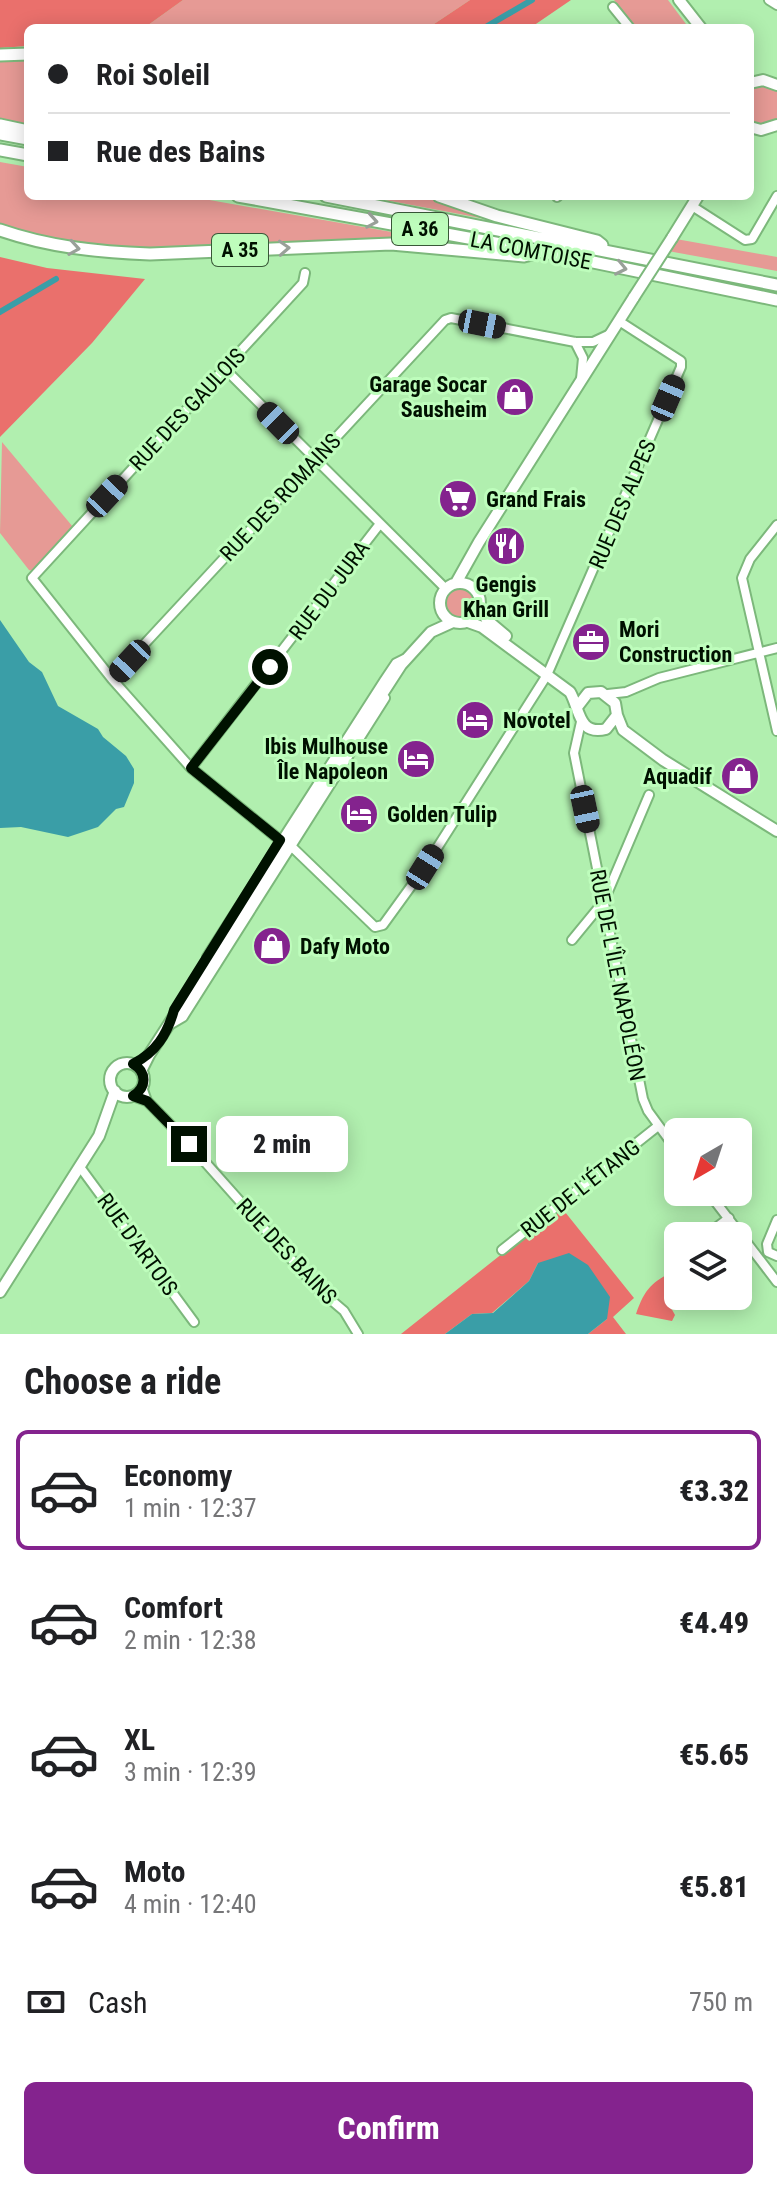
<!DOCTYPE html>
<html lang="en">
<head>
<meta charset="utf-8">
<style>
	:root { --surface:#fff; --page:#f2f2f2; --text:#202124; --muted:#757577; --line:#e0e0e0; --accent:#84238e }
	body { margin:0; font-family:"Roboto Condensed",sans-serif; background:var(--page); color:var(--text); height:100vh; display:flex; flex-direction:column; font-size:30px; white-space:nowrap }
	* { box-sizing:border-box; margin:0 }
	p { font-size:26px; color:var(--muted) }
	.icon { flex:none; width:44px; height:44px; fill:none; stroke:currentColor; stroke-width:2; stroke-linecap:round; stroke-linejoin:round }
	.map { position:relative; height:1334px; overflow:hidden }
	.details { display:flex; flex-direction:column; background:var(--surface); flex:1 }
	.details>* { flex:none }
	.banner { position:absolute; left:24px; top:24px; width:730px; height:176px; border-radius:12px; box-shadow:0 4px 20px #0003; display:grid; align-content:center; height:176px; padding:0 24px; background:var(--surface) }
	.needle { width:52px; rotate:219deg }
	.fabs { position:absolute; left:664px; top:1118px; display:grid; gap:16px }
	.fabs a { display:grid; place-items:center; width:88px; height:88px; border-radius:12px; background:var(--surface); box-shadow:0 4px 20px #0003; font-size:40px }
	.end { position:absolute; width:36px; height:36px; margin:-18px; border:10px solid #010; background:#fff; box-shadow:0 0 0 4px #fff }
	.from { border-radius:50% }
	.bubble { position:absolute; height:56px; border-radius:12px; background:var(--surface); box-shadow:0 4px 20px #0003; font-size:26px; font-weight:800; line-height:56px; text-align:center }
	.car { position:absolute; width:24px; height:48px; margin:-24px -12px; border-radius:10px; box-shadow:0 0 6px 2px #0007; background:linear-gradient(#222 24%,#8ab4d8 0 40%,#222 0 76%,#8ab4d8 0 86%,#222 0) }
	.banner b { display:flex; align-items:center; gap:28px; height:76px; font-size:30px }
	.banner b+b { border-top:2px solid var(--line) }
	.banner i { width:20px; height:20px; background:var(--text) }
	ul { padding:0; list-style:none }
	li { display:flex; align-items:center; gap:24px; height:120px; margin:0 16px 12px; padding:0 8px; border:4px solid transparent; border-radius:12px }
	li div { flex:1 }
	li b { display:block; font-size:30px }
	li em { font-style:normal; font-weight:800 }
	li.active { border-color:var(--accent) }
	li>.icon { width:72px; height:72px; stroke-width:1.5 }
	h2 { padding:0 24px; font-size:36px; line-height:96px }
	.pay { display:flex; align-items:center; gap:20px; height:88px; padding:0 24px; font-size:30px }
	.pay p { margin-inline-start:auto }
	.button { display:flex; gap:16px; margin-top:auto; padding:16px 24px }
	.button a { flex:1; height:92px; border-radius:12px; background:var(--accent); color:#fff; font-size:32px; font-weight:800; line-height:92px; text-align:center }
	.map>svg:first-child { display:block }
	.green { fill:#e69a95 }
	.forest { fill:#ea706c }
	.water { fill:#3a9ea7 }
	.lines { fill:none; stroke-linecap:round; stroke-linejoin:round }
	.canal { stroke:#3a9ea7; stroke-width:6 }
	.minor-casing { stroke:#7cb87b; stroke-width:12 }
	.major-casing { stroke:#7cb87b; stroke-width:14 }
	.highway-casing { stroke:#7cb87b; stroke-width:15 }
	.minor { stroke:#fff; stroke-width:8 }
	.major { stroke:#fff; stroke-width:10 }
	.highway { stroke:#fff; stroke-width:11 }
	.major-bridge-casing { stroke:#7cb87b; stroke-width:14; stroke-linecap:butt }
	.major-bridge { stroke:#fff; stroke-width:10 }
	.oneway { stroke:#99a099 }
	.route { stroke:#010; stroke-width:10 }
	.labels { text-anchor:middle; stroke-width:6; stroke-linejoin:round; paint-order:stroke }
	.shield { fill:#befdbc; stroke:#395838; stroke-width:2 }
	.shield-label { font-size:20px; font-weight:bold; fill:#010 }
	.street-label { font-size:22px; fill:#010; stroke:#befdbc }
	.poi-label { font-size:22px; font-weight:bold; fill:#010; stroke:#befdbc; text-anchor:start }
</style>
</head>
<body>
<div class="map">
<svg width="777" height="1334" viewBox="0 0 777 1334">
	<rect width="100%" height="100%" fill="#b1efaf"/>
	<!-- green -->
	<path class="green" d="M183 0H470L428 28H144Z
		M614 0H668L689 28H637Z
		M28 59V127L0 120V60Z
		M761 84 777 91V119C769 126 759 126 750 121V88Z
		M0 162 28 167V196H187L477 247 150 251 79 247 0 227Z
		M364 196H426L491 220Z
		M676 239 777 257V271L668 251Z
		M2 442 73 527 33 571 29 570 0 533Z
		M444 604a16 16 0 1 1 32 0a16 16 0 1 1-32 0Z"/>
	<!-- forest -->
	<path class="forest" d="M0 0H183L144 28H28V46L0 48Z
		M470 0H571L530 28H428Z
		M0 257 47 268 145 279 92 343 0 437Z
		M561 1207 634 1298 613 1317 626 1334H588L607 1319 538 1263 529 1281 492 1313 472 1314 445 1334H401Z
		M676 1270 678 1282 665 1297 675 1315 672 1321 636 1314C645 1288 652 1282 676 1270Z"/>
	<!-- water -->
	<path class="water" d="M0 620 29 662 42 672 58 706 98 729 103 737 126 756 134 769V783L124 807 116 809 98 827 68 837 21 827 0 828Z
		M569 1253 588 1265 610 1297 607 1319 588 1334H445L472 1314 493 1313 529 1281 538 1263Z"/>
	<g class="lines">
		<!-- canal -->
		<path class="canal" d="M484 28 532 0
			M0 312 56 279"/>
		<!-- minor casing -->
		<g class="minor-casing">
			<path id="minor" d="M769 0 777 5
				M613 7 630 28
				M557 197 558 196
				M692 206 745 240 752 239 777 196
				M575 342 583 358 581 379
				M224 368 446 589
				M777 525 750 559 742 578 777 731
				M112 679 445 320 451 318 575 342H593L610 334
				M608 694 626 692 659 678 777 648
				M581 722 574 753 643 1099 648 1111 678 1152
				M191 768 379 525
				M280 840 191 768 112 679 32 578 303 283 305 273
				M291 846 375 927 383 925 425 867 547 675 681 367V361L619 321
				M572 940 604 901 649 795
				M207 957 384 681 396 663 404 659
				M171 1024 183 1017 385 698
				M142 1087 147 1101
				M133 1096 147 1101 189 1144 317 1288 344 1311 358 1334
				M80 1167 194 1322
				M708 1192 777 1282
				M777 1220 767 1244 768 1252 777 1256
				M705 1236 729 1218
				M502 1250 658 1126
				M671 1263 678 1258"/>
		</g>
		<!-- major casing -->
		<g class="major-casing">
			<path id="major" d="M679 0 701 28
				M750 83 763 80 777 85
				M750 127 761 130 777 125
				M672 238 698 196
				M440 603a20 20 0 1 1 40 0a20 20 0 1 1-40 0Z
				M456 583 479 542 634 297
				M480 608 487 620 506 636
				M468 622 482 627 570 692C580 709 578 736 606 729L617 715 615 703 601 692 588 693 578 706
				M617 715 623 730 663 760 777 831
				M110 1080a17 17 0 1 1 34 0a17 17 0 1 1-34 0Z
				M141 1071 149 1055 401 665 431 632 453 622
				M0 1292 99 1136 115 1091"/>
		</g>
		<!-- highway casing -->
		<g class="highway-casing">
			<path id="highway" d="M0 55 28 54
				M0 125 28 131
				M0 134 28 139
				M0 150 28 155
				M238 196 545 252 777 300
				M326 196 777 285
				M439 196 497 216 597 241 602 245
				M0 230C49 247 98 252 150 254L391 244 524 256 536 253"/>
		</g>
		<!-- minor -->
		<use href="#minor" class="minor"/>
		<!-- major -->
		<use href="#major" class="major"/>
		<!-- highway -->
		<use href="#highway" class="highway"/>
		<!-- major-bridge casing -->
		<g class="major-bridge-casing">
			<path id="major-bridge" d="M634 297 672 238"/>
		</g>
		<!-- major-bridge -->
		<use href="#major-bridge" class="major-bridge"/>
	</g>
	<!-- one-way arrows -->
	<defs><path id="oneway-chevron" d="M-2-3.5L2.5 0L-2 3.5" fill="none" stroke-width="1.6" stroke-linecap="round" stroke-linejoin="round" transform="scale(2)"/></defs>
	<g class="oneway">
		<use href="#oneway-chevron" transform="translate(372 221) rotate(10)"/>
		<use href="#oneway-chevron" transform="translate(74 248) rotate(9)"/>
		<use href="#oneway-chevron" transform="translate(284 248) rotate(-3)"/>
		<use href="#oneway-chevron" transform="translate(621 268) rotate(12)"/>
	</g>
	<g class="lines">
		<!-- route -->
		<path class="route" d="M189 1144 147 1101 133 1096C147 1087 147 1072 133 1064 156 1052 167 1035 174 1010L280 840 191 768 270 667"/>
	</g>
	<!-- icons -->
	<defs>
		<g id="shop-disc" transform="scale(2)"><circle r="9.5" fill="#84238e" stroke="#befdbc"/><path d="M-5-2.5h2.3a2.7 3.5 0 0 1 5.4 0H5L5.5 6h-11ZM-1.5-2.5h3a1.5 2.3 0 0 0-3 0Z" fill="#fff"/></g>
		<g id="supermarket-disc" transform="scale(2)"><circle r="9.5" fill="#84238e" stroke="#befdbc"/><path d="M-6-5.5h2.5l.6 2H6L4.5 2H-2.5L-4.4-4H-6ZM-1.5 3.2a1.3 1.3 0 1 0 .1 0ZM3 3.2a1.3 1.3 0 1 0 .1 0Z" fill="#fff"/></g>
		<g id="restaurant-disc" transform="scale(2)"><circle r="9.5" fill="#84238e" stroke="#befdbc"/><path d="M-5-6h1v4h1v-4h1v4h1v-4h1v5L-1.5 .5V6h-2V.5L-5-1ZM5-6V6H3V1.5H1.5Q1.5-4 5-6Z" fill="#fff"/></g>
		<g id="office-disc" transform="scale(2)"><circle r="9.5" fill="#84238e" stroke="#befdbc"/><path d="M-6-3h4V-5.5h4V-3h4V5H-6ZM-1-4.5V-3h2v-1.5ZM-6 0V1H6V0Z" fill="#fff"/></g>
		<g id="hotel-disc" transform="scale(2)"><circle r="9.5" fill="#84238e" stroke="#befdbc"/><path d="M-6-4.5h1.5V1H6V5H4.5V3h-9V5H-6ZM-4 0a1.8 1.8 0 1 1 3.6 0ZM.5 0V-2.5h3Q6-2.5 6 0Z" fill="#fff"/></g>
	</defs>
	<g fill-rule="evenodd">
		<use href="#shop-disc" x="515" y="397"/>
		<use href="#supermarket-disc" x="458" y="499"/>
		<use href="#restaurant-disc" x="506" y="546"/>
		<use href="#office-disc" x="591" y="642"/>
		<use href="#hotel-disc" x="475" y="720"/>
		<use href="#hotel-disc" x="416" y="759"/>
		<use href="#shop-disc" x="740" y="776"/>
		<use href="#hotel-disc" x="359" y="814"/>
		<use href="#shop-disc" x="272" y="946"/>
	</g>
	<g class="labels">
		<!-- shield labels -->
		<g class="shield">
			<rect x="392" y="213" width="56" height="32" rx="6"/>
			<rect x="212" y="234" width="56" height="32" rx="6"/>
		</g>
		<g class="shield-label">
			<text x="420" y="236">A 36</text>
			<text x="240" y="257">A 35</text>
		</g>
		<!-- street labels -->
		<g class="street-label">
			<text transform="translate(531 250) rotate(11)" y="8">LA COMTOISE</text>
			<text transform="translate(187 409) rotate(-47)" y="8">RUE DES GAULOIS</text>
			<text transform="translate(280 497) rotate(-47)" y="8">RUE DES ROMAINS</text>
			<text transform="translate(622 504) rotate(-67)" y="8">RUE DES ALPES</text>
			<text transform="translate(329 590) rotate(-53)" y="8">RUE DU JURA</text>
			<text transform="translate(618 975) rotate(79)" y="8">RUE DE L'ÎLE NAPOLÉON</text>
			<text transform="translate(580 1188) rotate(-38)" y="8">RUE DE L'ÉTANG</text>
			<text transform="translate(138 1244) rotate(54)" y="8">RUE D'ARTOIS</text>
			<text transform="translate(287 1251) rotate(47)" y="8">RUE DES BAINS</text>
		</g>
		<!-- poi labels -->
		<g class="poi-label">
			<text x="487" y="392" text-anchor="end">Garage Socar<tspan x="487" dy="25">Sausheim</tspan></text>
			<text x="486" y="507">Grand Frais</text>
			<text x="506" y="592" text-anchor="middle">Gengis<tspan x="506" dy="25">Khan Grill</tspan></text>
			<text x="619" y="637">Mori<tspan x="619" dy="25">Construction</tspan></text>
			<text x="503" y="728">Novotel</text>
			<text x="388" y="754" text-anchor="end">Ibis Mulhouse<tspan x="388" dy="25">Île Napoleon</tspan></text>
			<text x="712" y="784" text-anchor="end">Aquadif</text>
			<text x="387" y="822">Golden Tulip</text>
			<text x="300" y="954">Dafy Moto</text>
		</g>
	</g>
</svg>
<div class="fabs">
<a><svg class="needle" viewBox="-14 -14 28 28"><path d="M0-13l5 13h-10z" fill="#e53935"/><path d="M0 13l5-13h-10z" fill="#757577"/></svg></a>
<a><svg class="icon" aria-label="layers" viewBox="0 0 24 24"><path d="M12 4l9 5-9 5-9-5zM3 14l9 5 9-5"/></svg></a>
</div>
<i class="end from" style="left:270px;top:667px"></i>
<i class="end" style="left:189px;top:1144px"></i>
<div class="bubble" style="left:216px;top:1116px;width:132px">2 min</div>
<i class="car" style="left:482px;top:324px;rotate:101deg"></i>
<i class="car" style="left:668px;top:398px;rotate:23deg"></i>
<i class="car" style="left:278px;top:423px;rotate:315deg"></i>
<i class="car" style="left:107px;top:496px;rotate:43deg"></i>
<i class="car" style="left:130px;top:661px;rotate:223deg"></i>
<i class="car" style="left:585px;top:809px;rotate:168deg"></i>
<i class="car" style="left:425px;top:867px;rotate:32deg"></i>
<div class="banner">
<b><i class="from"></i>Roi Soleil</b>
<b><i></i>Rue des Bains</b>
</div>
</div>
<section class="details">
<h2>Choose a ride</h2>
<ul>
<li class="active"><svg class="icon" aria-label="car" viewBox="0 0 24 24"><path d="M5 17H2v-5l4-1 3-4h7l3 4 3 1v5h-3M9 17h6M6 11h13"/><circle cx="7" cy="17" r="2"/><circle cx="17" cy="17" r="2"/></svg><div><b>Economy</b><p>1 min · 12:37</p></div><em>€3.32</em></li>
<li><svg class="icon" aria-label="car" viewBox="0 0 24 24"><path d="M5 17H2v-5l4-1 3-4h7l3 4 3 1v5h-3M9 17h6M6 11h13"/><circle cx="7" cy="17" r="2"/><circle cx="17" cy="17" r="2"/></svg><div><b>Comfort</b><p>2 min · 12:38</p></div><em>€4.49</em></li>
<li><svg class="icon" aria-label="car" viewBox="0 0 24 24"><path d="M5 17H2v-5l4-1 3-4h7l3 4 3 1v5h-3M9 17h6M6 11h13"/><circle cx="7" cy="17" r="2"/><circle cx="17" cy="17" r="2"/></svg><div><b>XL</b><p>3 min · 12:39</p></div><em>€5.65</em></li>
<li><svg class="icon" aria-label="car" viewBox="0 0 24 24"><path d="M5 17H2v-5l4-1 3-4h7l3 4 3 1v5h-3M9 17h6M6 11h13"/><circle cx="7" cy="17" r="2"/><circle cx="17" cy="17" r="2"/></svg><div><b>Moto</b><p>4 min · 12:40</p></div><em>€5.81</em></li>
</ul>
<div class="pay"><svg class="icon" aria-label="cash" viewBox="0 0 24 24"><path d="M3 7h18v10H3z"/><circle cx="12" cy="12" r="2"/></svg>Cash<p>750 m</p></div>
<div class="button"><a>Confirm</a></div>
</section>
</body>
</html>
